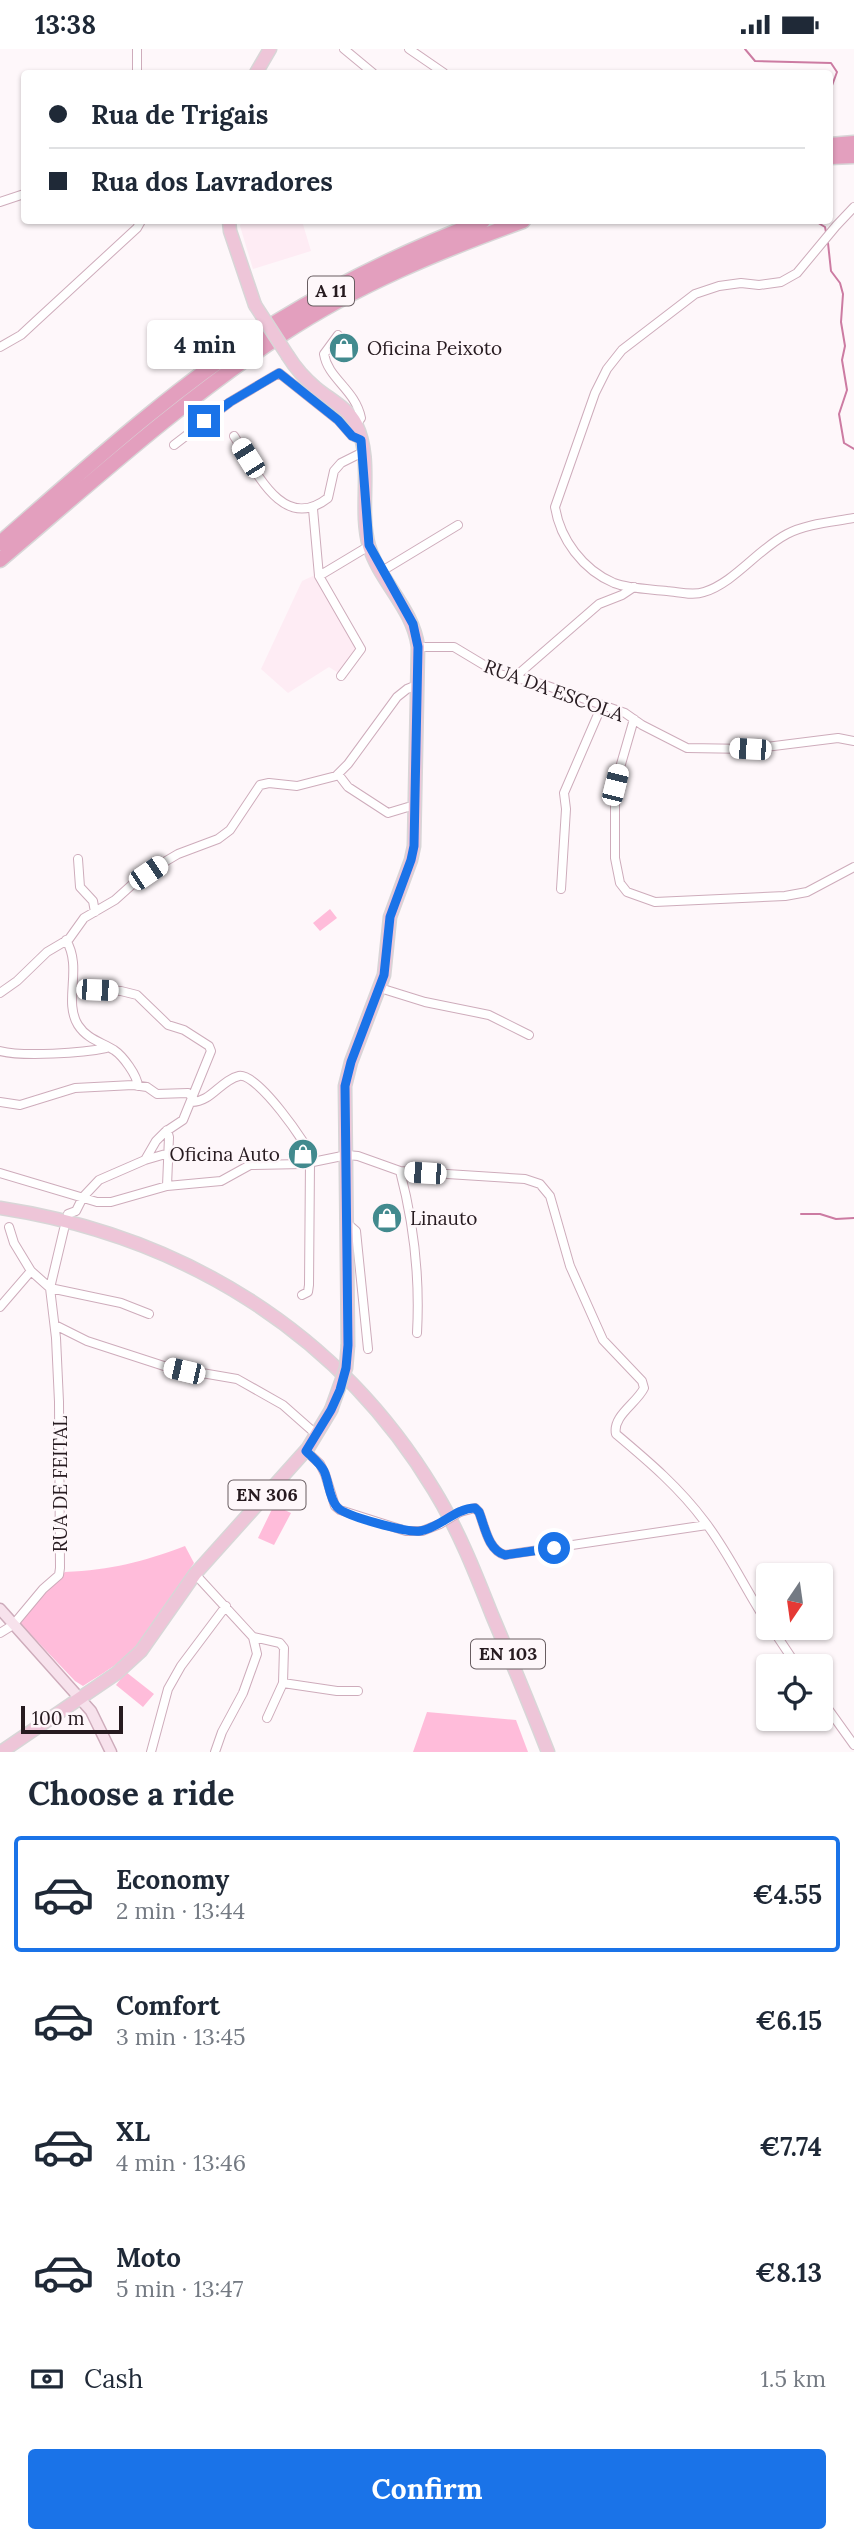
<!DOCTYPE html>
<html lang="en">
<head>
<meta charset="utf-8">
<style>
	:root { --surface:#fff; --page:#f2f2f3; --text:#1f2937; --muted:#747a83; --line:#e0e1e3; --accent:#1a73e8 }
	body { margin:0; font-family:Lora,serif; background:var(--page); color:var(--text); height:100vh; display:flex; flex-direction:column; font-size:26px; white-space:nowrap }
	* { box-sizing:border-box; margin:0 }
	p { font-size:23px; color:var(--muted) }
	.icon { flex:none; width:38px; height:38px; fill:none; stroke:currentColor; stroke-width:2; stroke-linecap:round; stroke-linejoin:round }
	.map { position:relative; height:1703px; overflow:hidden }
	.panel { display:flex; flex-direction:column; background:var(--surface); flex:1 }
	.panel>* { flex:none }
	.top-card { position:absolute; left:21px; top:21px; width:812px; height:154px; border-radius:7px; box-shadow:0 2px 5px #0004; display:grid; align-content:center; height:154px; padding:0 28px; background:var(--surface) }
	.needle { width:46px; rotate:193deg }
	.fabs { position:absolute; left:756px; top:1514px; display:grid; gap:14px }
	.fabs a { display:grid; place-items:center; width:77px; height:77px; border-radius:7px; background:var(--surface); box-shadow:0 2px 5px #0004; font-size:35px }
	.scale { position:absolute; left:21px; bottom:18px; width:102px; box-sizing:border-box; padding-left:7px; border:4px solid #271b20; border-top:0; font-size:19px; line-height:24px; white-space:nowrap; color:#271b20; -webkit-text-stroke:5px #fef7fa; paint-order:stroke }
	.end { position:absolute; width:32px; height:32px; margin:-16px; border:9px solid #1a73e8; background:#fff; box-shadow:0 0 0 4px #fff }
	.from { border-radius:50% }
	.bubble { position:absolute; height:49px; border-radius:7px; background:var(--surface); box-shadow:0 2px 5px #0004; font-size:23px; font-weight:700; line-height:49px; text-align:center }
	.car { position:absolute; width:21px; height:42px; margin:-21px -10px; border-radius:9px; box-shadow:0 0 5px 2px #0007; background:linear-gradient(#fff 24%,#345 0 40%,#fff 0 76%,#345 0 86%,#fff 0) }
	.top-card b { display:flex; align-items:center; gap:24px; height:66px; font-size:26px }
	.top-card b+b { border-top:2px solid var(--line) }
	.top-card i { width:18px; height:18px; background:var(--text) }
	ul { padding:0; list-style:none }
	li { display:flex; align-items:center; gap:21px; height:116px; margin:0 14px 10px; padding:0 14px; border:4px solid transparent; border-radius:7px }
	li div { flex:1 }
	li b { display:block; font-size:26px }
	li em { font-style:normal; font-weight:700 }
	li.current { border-color:var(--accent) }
	li>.icon { width:63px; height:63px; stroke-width:1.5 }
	h2 { padding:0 28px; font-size:32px; line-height:84px }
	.pay { display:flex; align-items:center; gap:18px; height:77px; padding:0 28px; font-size:26px }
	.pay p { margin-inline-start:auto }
	.primary-button { display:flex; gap:14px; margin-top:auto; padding:14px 28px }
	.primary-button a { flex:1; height:80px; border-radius:7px; background:var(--accent); color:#fff; font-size:28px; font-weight:700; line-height:80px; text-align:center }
	.status { display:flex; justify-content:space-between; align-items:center; height:49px; padding:0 35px; background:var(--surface); direction:ltr }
	.status svg { height:19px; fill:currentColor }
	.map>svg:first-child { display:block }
	.built { fill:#feecf4 }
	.green { fill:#ffbcda }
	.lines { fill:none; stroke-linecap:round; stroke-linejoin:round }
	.stream { stroke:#cc7ba2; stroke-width:2 }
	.street-casing { stroke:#ceacbb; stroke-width:10 }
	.secondary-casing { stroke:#ceacbb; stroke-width:13 }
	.primary-casing { stroke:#d8d6d7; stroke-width:15 }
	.highway-casing { stroke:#d8d6d7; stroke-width:17 }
	.street { stroke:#fff; stroke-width:8 }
	.secondary { stroke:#f7e2ec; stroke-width:10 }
	.primary { stroke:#eec5d8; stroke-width:12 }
	.highway { stroke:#e39fbe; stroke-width:14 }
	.street-bridge-casing { stroke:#ceacbb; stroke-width:10; stroke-linecap:butt }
	.primary-bridge-casing { stroke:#d8d6d7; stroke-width:15; stroke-linecap:butt }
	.street-bridge { stroke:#fff; stroke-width:8 }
	.primary-bridge { stroke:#eec5d8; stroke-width:12 }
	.route { stroke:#1a73e8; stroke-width:9 }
	.labels { text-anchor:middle; stroke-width:5; stroke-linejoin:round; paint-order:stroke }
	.shield { fill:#fef7fa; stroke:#685d61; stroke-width:2 }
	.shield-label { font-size:18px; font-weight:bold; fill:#271b20 }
	.poi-label { font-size:19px; fill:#271b20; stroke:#fef7fa; text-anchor:start }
	.street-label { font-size:19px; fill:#271b20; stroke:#fef7fa }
</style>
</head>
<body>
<div class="status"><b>13:38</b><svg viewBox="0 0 49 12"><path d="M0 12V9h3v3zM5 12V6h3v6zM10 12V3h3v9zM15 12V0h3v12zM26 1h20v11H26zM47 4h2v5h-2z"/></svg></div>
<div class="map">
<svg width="854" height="1703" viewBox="0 0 854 1703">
	<rect width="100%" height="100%" fill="#fef7fa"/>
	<!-- built -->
	<path class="built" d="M250 172 252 174 260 172H302L311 202 253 220 240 177 241 174Z
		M315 526 358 598 340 625 329 618 288 644 261 620 302 532Z"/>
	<!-- green -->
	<path class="green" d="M330 860 337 869 320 882 313 874Z
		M274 1456 291 1464 274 1496 258 1489Z
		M185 1497 194 1514C173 1546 153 1585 123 1610 111 1620 96 1628 83 1637L75 1632 19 1573 65 1523C112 1521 142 1513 185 1497Z
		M126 1623 154 1645 143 1658 116 1636Z
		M427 1663 516 1671 528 1703H413Z"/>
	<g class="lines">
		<!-- stream -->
		<path class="stream" d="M745 0 755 12 831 14 837 23 830 42
			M815 172 825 178 826 183
			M828 194 831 222 840 234 843 245 841 273 845 297 842 311 847 341 839 365 844 394 854 400
			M801 1165H820L836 1170 854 1169"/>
		<!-- street casing -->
		<g class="street-casing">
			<path id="street" d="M344 0 373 24
				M409 0 444 24
				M137 24V0
				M0 153 24 145
				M854 158 836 177 797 224 781 233 759 236 741 234 719 237 695 245 622 301 607 320 595 344 555 458C560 490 583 521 614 534 630 540 651 540 667 542 679 543 693 547 704 543 734 534 758 500 787 485 806 475 832 473 854 469
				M338 286 324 305C328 330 355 340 361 369L356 376
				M0 298 21 286 35 273 137 179 141 172
				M234 387C255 420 282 485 328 449L334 422 341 414 363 403
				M174 396 230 353 279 324 338 371 352 387 361 391
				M313 460 319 527 361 600 341 627
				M382 522 458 476
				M319 527 369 497
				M418 598H454L499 625 542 635 625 664 642 676 687 699 750 700 838 689 854 692
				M515 628 599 555 622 546 634 538
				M634 670 615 736V809L620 834 627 843 655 853 785 847 807 843 854 818
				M338 725 348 738 388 764 408 758H415
				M78 810 80 838 93 852 95 863
				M561 840 566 760 564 744 602 656
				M66 891C83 919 63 952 78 976 87 990 101 993 114 1001 123 1007 137 1026 138 1037
				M380 939 425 953 489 966 529 986
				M0 944 17 932 47 903 69 890 84 869 115 851 135 833 161 815 178 805 218 790 230 781 260 736 269 734 297 737 336 727 348 715 397 648 407 640 417 636
				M0 1002C23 1008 83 1004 106 999
				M0 1053 20 1056 75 1039 133 1036 147 1038 157 1045 188 1044 193 1049
				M192 1053C211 1053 221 1031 239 1027 257 1023 308 1096 314 1112
				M167 1081 169 1088 167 1137
				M145 1111 169 1104
				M400 1122C414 1175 420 1229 417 1284
				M0 1124 97 1153H111L167 1137 221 1132 250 1116 303 1115 347 1106 358 1107 400 1122 525 1130 540 1135 550 1147 570 1217 603 1291 642 1332 644 1339C637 1354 612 1367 616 1385 648 1412 679 1438 705 1473 729 1504 746 1542 768 1575
				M68 1165 76 1162 83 1148 99 1131 145 1111 156 1092 165 1083 183 1071 211 1002 209 997 184 981 168 976 137 946 121 942 73 940
				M348 1175 356 1182 368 1300
				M9 1178 14 1194 31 1222 50 1239 121 1254 149 1265
				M302 1246 308 1243 309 1236 310 1113
				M0 1258 31 1222
				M55 1276 87 1292 167 1318 237 1330 283 1356 317 1386
				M306 1402 320 1415 325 1425 335 1457 340 1461 406 1482H422L440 1475
				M460 1463 475 1459 479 1463C485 1478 488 1501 505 1506L707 1476
				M195 1525 253 1588 257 1605 243 1644 222 1683 215 1703
				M771 1578 797 1617
				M0 1584 13 1576 43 1540 59 1526 60 1519 59 1353 56 1289 50 1239 64 1180
				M253 1588 280 1594 284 1599 283 1634 267 1669
				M283 1634 337 1642H358
				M821 1650 854 1696
				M151 1703 168 1640 181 1617 226 1557"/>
		</g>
		<!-- secondary casing -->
		<g class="secondary-casing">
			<path id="secondary" d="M0 1560 91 1662 111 1703"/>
		</g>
		<!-- primary casing -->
		<g class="primary-casing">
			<path id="primary" d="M256 24 270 0
				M229 172 230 182 255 256
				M288 307C296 320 304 329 316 339 329 350 348 359 356 375 374 412 358 458 369 497 380 533 413 559 418 598L414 797 411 811 390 868 384 926 351 1013 345 1037 348 1296
				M0 1159C182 1187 338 1282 434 1441 458 1480 475 1523 492 1566 511 1611 530 1657 548 1703
				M1 1703 117 1624 141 1602 195 1525 308 1399 331 1361"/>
		</g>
		<!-- highway casing -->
		<g class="highway-casing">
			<path id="highway" d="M830 96 854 94
				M830 108 854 107
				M0 494C89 416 178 335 278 272 343 232 412 199 483 172
				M0 511C92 433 182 351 283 285 357 236 440 202 523 172"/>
		</g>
		<!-- street -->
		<use href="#street" class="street"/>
		<!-- secondary -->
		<use href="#secondary" class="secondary"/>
		<!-- primary -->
		<use href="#primary" class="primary"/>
		<!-- highway -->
		<use href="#highway" class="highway"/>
		<!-- street-bridge casing -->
		<g class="street-bridge-casing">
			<path id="street-bridge" d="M440 1475 460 1463"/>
		</g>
		<!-- primary-bridge casing -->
		<g class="primary-bridge-casing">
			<path id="primary-bridge" d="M255 256 288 307
				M331 1361 346 1319 348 1296"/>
		</g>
		<!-- street-bridge -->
		<use href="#street-bridge" class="street-bridge"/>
		<!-- primary-bridge -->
		<use href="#primary-bridge" class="primary-bridge"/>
	</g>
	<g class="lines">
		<!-- route -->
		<path class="route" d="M204 372 230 353 279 324 338 371 352 387 361 391 369 496 413 575 418 598 414 797 411 811 390 868 384 926 351 1013 345 1037 348 1296 346 1319 340 1341 331 1361 306 1402C312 1408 320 1414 324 1422 329 1433 329 1449 337 1458 344 1467 408 1484 420 1482 440 1479 455 1459 475 1459L479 1463C485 1478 488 1501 505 1506L554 1499"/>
	</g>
	<!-- icons -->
	<defs>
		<g id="shop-disc" transform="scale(1.575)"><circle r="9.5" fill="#428a8e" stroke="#fef7fa"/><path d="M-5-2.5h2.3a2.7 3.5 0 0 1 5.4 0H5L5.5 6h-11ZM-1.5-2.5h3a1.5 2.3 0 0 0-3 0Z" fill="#fff"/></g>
	</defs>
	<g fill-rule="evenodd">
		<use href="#shop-disc" x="344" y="299"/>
		<use href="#shop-disc" x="303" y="1105"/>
		<use href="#shop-disc" x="387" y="1169"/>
	</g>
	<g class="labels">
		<!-- shield labels -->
		<g class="shield">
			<rect x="308" y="227.5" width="46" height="29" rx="5"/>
			<rect x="228.5" y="1431.5" width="77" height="29" rx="5"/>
			<rect x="471" y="1590.5" width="74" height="29" rx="5"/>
		</g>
		<g class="shield-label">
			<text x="331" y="248">A 11</text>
			<text x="267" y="1452">EN 306</text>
			<text x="508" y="1611">EN 103</text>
		</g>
		<!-- poi labels -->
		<g class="poi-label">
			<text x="367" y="306">Oficina Peixoto</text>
			<text x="280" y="1112" text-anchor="end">Oficina Auto</text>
			<text x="410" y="1176">Linauto</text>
		</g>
		<!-- street labels -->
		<g class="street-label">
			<text transform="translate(554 641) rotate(20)" y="7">RUA DA ESCOLA</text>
			<text transform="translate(60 1435) rotate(-90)" y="7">RUA DE FEITAL</text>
		</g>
	</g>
</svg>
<div class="fabs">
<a><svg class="needle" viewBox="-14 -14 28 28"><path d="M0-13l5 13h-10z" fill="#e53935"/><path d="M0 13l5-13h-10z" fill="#747a83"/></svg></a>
<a><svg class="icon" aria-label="locate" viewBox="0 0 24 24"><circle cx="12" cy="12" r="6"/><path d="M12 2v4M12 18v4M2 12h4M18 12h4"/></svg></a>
</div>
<div class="scale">100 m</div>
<i class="end from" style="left:554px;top:1499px"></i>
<i class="end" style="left:204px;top:372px"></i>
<div class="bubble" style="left:147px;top:271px;width:116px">4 min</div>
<i class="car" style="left:248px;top:409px;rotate:328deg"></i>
<i class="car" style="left:750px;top:700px;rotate:273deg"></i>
<i class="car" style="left:615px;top:736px;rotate:14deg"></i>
<i class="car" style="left:148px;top:824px;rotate:56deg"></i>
<i class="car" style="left:97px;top:941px;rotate:92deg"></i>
<i class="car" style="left:425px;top:1124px;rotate:274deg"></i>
<i class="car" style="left:184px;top:1322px;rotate:283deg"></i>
<div class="top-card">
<b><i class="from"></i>Rua de Trigais</b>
<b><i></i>Rua dos Lavradores</b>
</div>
</div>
<section class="panel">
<h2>Choose a ride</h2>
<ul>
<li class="current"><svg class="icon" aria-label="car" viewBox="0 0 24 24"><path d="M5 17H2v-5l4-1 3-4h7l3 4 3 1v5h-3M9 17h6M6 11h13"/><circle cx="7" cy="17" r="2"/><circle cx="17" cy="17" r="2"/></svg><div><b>Economy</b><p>2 min · 13:44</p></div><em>€4.55</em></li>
<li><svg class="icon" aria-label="car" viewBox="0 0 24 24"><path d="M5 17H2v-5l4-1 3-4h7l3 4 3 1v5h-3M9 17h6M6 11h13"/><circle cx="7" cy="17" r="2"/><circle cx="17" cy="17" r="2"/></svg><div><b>Comfort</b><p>3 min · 13:45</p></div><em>€6.15</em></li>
<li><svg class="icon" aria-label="car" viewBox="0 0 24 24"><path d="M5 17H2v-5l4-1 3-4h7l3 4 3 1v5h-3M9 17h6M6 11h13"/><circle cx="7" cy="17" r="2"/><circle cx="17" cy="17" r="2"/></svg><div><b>XL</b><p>4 min · 13:46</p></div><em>€7.74</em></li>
<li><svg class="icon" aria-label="car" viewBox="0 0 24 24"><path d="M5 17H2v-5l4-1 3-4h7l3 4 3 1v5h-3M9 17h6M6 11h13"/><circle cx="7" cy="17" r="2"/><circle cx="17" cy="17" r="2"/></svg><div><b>Moto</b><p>5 min · 13:47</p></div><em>€8.13</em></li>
</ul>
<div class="pay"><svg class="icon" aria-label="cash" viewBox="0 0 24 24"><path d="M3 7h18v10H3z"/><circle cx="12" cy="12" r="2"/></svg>Cash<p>1.5 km</p></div>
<div class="primary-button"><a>Confirm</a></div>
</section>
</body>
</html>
